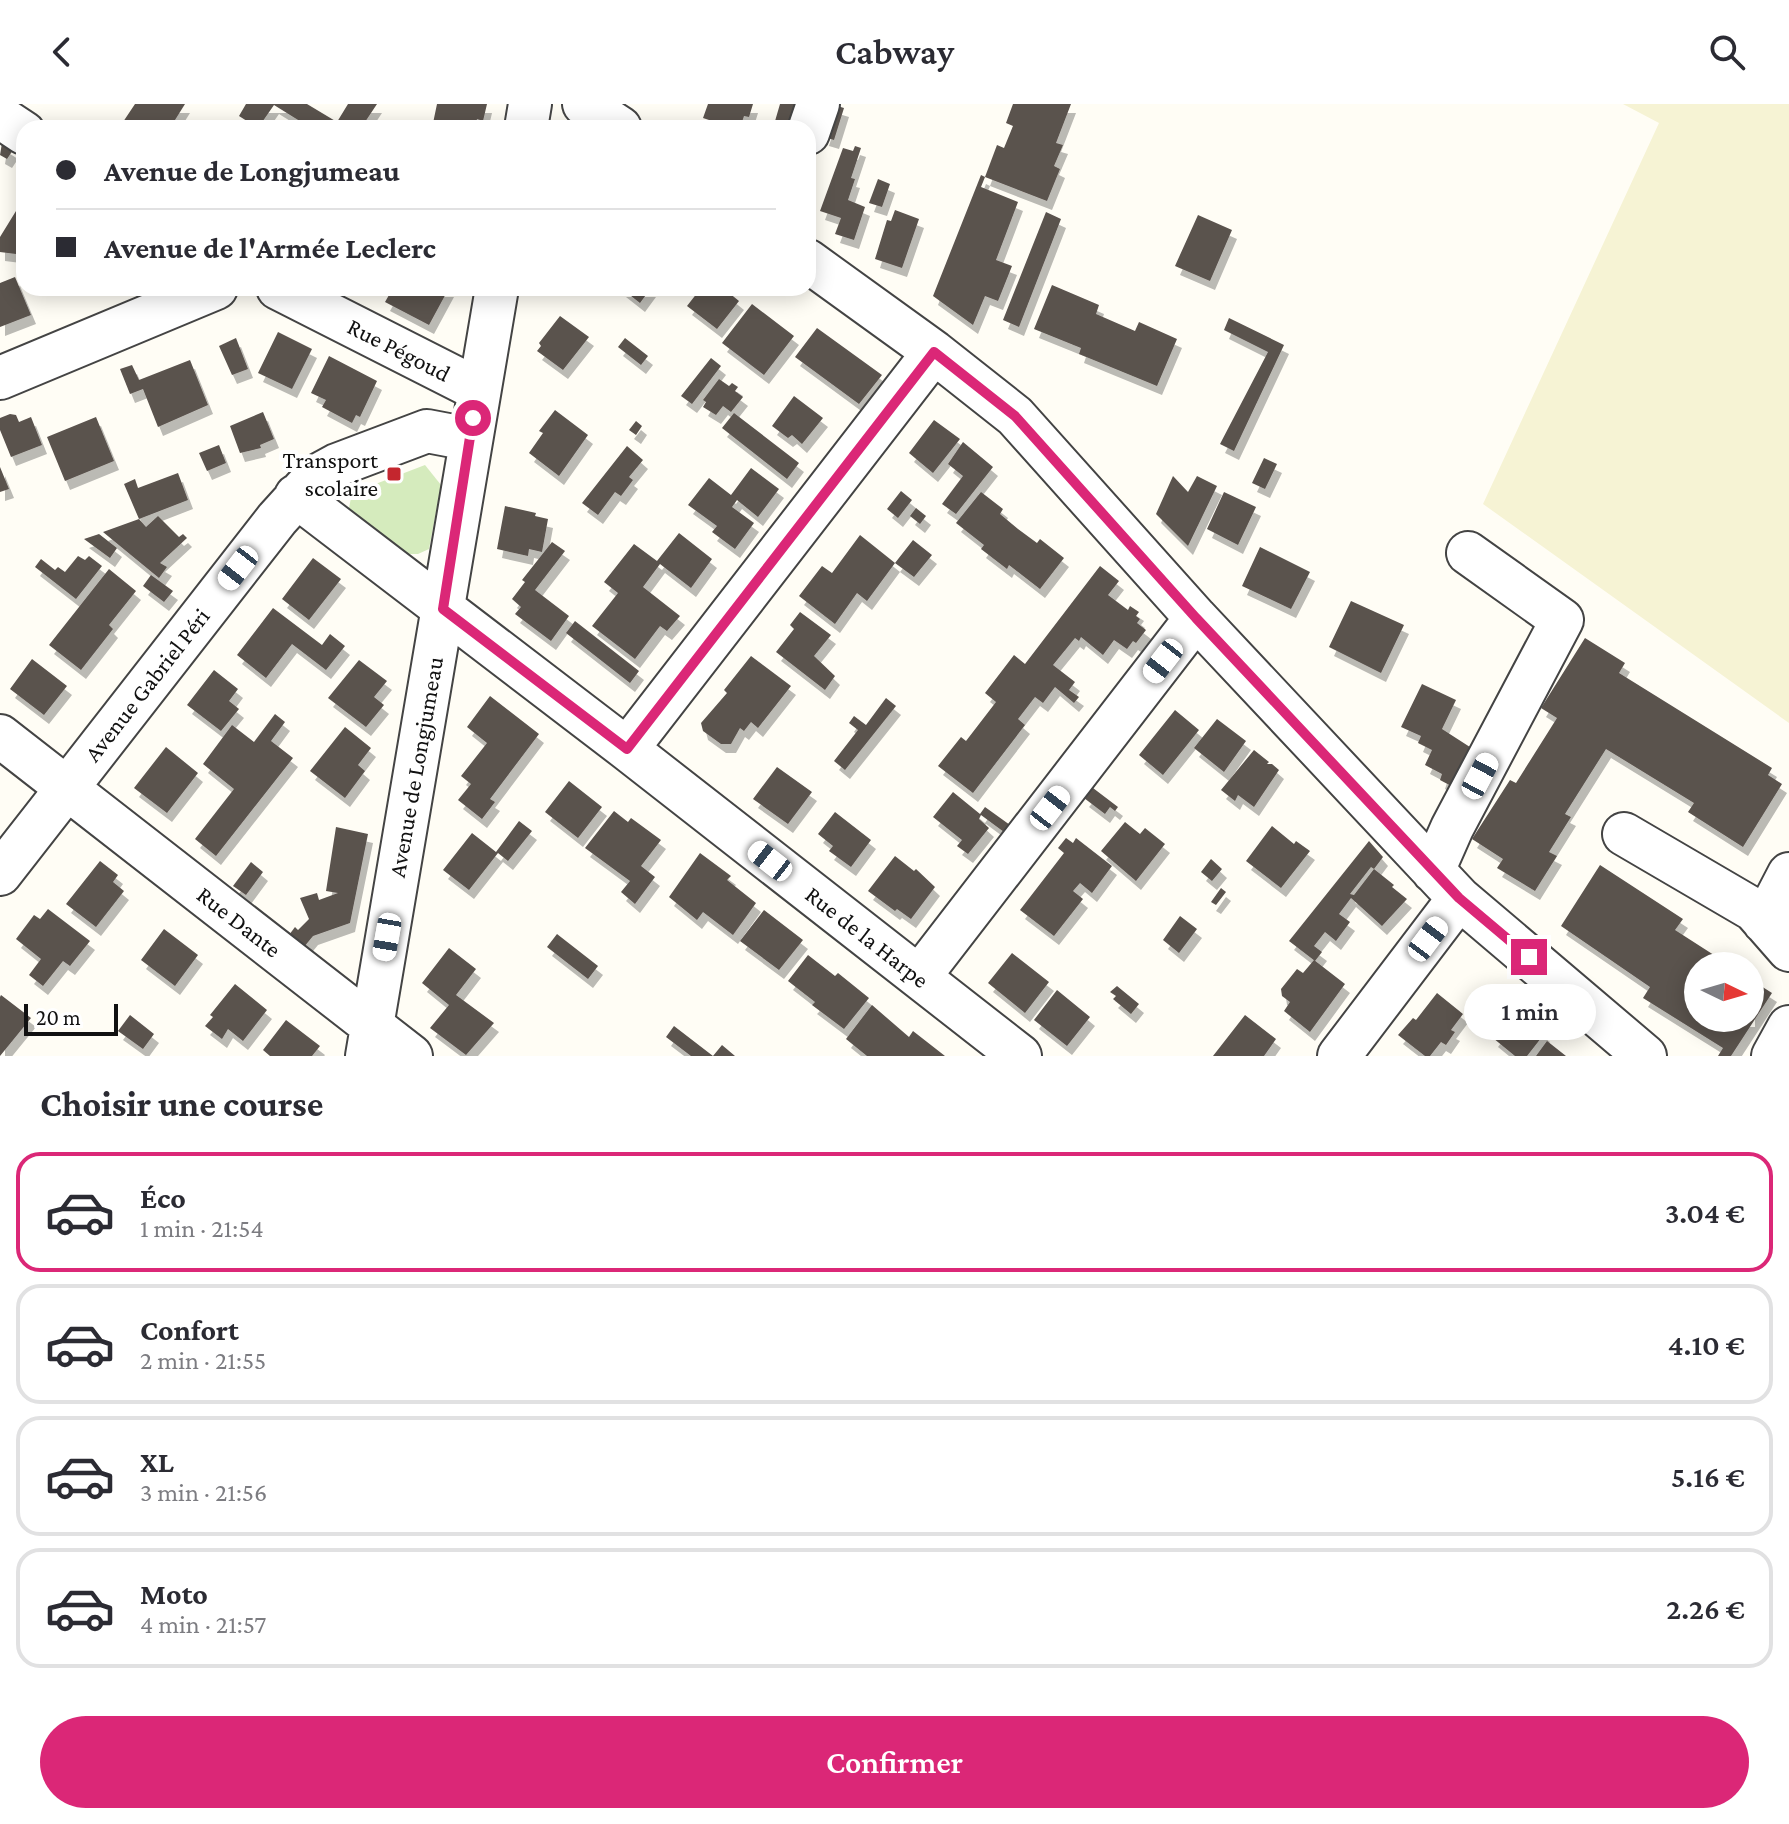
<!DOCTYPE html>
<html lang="fr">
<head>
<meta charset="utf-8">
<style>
	:root { --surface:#fff; --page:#f2f2f3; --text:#2b2b33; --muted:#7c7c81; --line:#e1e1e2; --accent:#db2777 }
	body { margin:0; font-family:"Crimson Pro",serif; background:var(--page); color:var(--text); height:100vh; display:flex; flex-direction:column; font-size:30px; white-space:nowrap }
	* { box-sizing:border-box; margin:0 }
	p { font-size:26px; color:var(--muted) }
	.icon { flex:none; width:44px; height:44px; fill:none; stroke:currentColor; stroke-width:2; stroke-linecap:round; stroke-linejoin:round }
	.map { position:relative; height:952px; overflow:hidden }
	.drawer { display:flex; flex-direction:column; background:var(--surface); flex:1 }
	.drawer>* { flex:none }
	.hud { position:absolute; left:16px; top:16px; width:800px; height:176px; border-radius:24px; box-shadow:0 4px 20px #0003; display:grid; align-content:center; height:176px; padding:0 40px; background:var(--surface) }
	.needle { width:52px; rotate:95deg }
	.buttons { position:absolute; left:1684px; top:848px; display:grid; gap:16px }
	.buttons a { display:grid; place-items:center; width:80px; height:80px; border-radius:50%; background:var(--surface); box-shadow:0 4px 20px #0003; font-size:40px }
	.scale { position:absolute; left:24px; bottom:20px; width:94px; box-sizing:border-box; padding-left:8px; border:4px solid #111; border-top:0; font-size:22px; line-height:28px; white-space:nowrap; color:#111; -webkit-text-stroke:6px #fff; paint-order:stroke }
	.end { position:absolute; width:36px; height:36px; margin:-18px; border:10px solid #db2777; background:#fff; box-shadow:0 0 0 4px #fff }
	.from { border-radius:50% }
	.bubble { position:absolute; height:56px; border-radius:28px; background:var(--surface); box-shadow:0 4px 20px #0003; font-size:26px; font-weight:600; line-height:56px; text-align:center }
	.car { position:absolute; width:24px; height:48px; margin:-24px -12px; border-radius:10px; box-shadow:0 0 6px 2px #0007; background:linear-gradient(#fff 24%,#345 0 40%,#fff 0 76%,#345 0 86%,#fff 0) }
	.hud b { display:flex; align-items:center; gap:28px; height:76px; font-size:30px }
	.hud b+b { border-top:2px solid var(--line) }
	.hud i { width:20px; height:20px; background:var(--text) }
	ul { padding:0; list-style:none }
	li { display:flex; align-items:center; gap:24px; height:120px; margin:0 16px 12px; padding:0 24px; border:4px solid var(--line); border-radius:24px }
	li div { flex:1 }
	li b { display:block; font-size:30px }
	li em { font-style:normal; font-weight:600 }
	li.current { border-color:var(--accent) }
	li>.icon { width:72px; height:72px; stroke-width:1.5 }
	h2 { padding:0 40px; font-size:36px; line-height:96px }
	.primary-button { display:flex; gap:16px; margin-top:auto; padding:16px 40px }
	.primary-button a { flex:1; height:92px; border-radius:48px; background:var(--accent); color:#fff; font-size:32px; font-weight:600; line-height:92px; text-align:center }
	header { display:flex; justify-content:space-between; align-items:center; height:104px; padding:0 40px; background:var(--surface); font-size:36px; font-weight:600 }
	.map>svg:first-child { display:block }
	.farmland { fill:#f6f3d4 }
	.green { fill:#d5ebbd }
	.building { fill:#5a524d; filter:url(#shadow) }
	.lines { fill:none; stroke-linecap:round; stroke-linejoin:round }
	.minor-casing { stroke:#444; stroke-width:46 }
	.minor { stroke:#fff; stroke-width:42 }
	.route { stroke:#db2777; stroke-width:10 }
	.poi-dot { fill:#c4262e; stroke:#fff; stroke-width:3 }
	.labels { text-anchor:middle; stroke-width:8; stroke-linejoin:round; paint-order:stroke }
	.street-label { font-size:24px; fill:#111; stroke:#fff }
	.poi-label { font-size:24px; fill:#111; stroke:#fff; text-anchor:end }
</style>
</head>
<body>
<header><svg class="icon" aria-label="back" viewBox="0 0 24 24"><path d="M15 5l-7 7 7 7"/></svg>Cabway<svg class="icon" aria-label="search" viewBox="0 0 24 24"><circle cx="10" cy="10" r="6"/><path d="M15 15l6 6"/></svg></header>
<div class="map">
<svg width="1789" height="952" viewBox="0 0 1789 952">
	<defs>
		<filter id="shadow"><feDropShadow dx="5" dy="9" stdDeviation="0" flood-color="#0004"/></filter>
	</defs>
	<rect width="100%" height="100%" fill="#fffdf5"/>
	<!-- farmland -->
	<path class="farmland" d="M1623 0H1789V619L1483 400 1659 19Z"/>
	<!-- green -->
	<path class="green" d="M425 361 441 381 429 445 418 450H408L349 404 352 389Z"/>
	<!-- building -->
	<path class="building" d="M135 0H185L170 24H119Z
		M246 0H307L337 18 348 0H377L361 24H311L274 1 258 24 239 12Z
		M437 0H487L483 17 477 15 475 24H432Z
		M708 0H753L749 13 744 12 740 24H713L715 18 703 14Z
		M780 0H803L795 24H773Z
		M1013 0H1071L1056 39 1063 41 1054 62 1060 65 1047 97 985 73 981 83 1018 98 996 156 1012 162 998 197 985 192 973 221 933 192 981 71 985 73 997 41 1004 44 1013 22 1006 19Z
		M834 1 844 4 834 36 824 33Z
		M2 39 13 46 7 55 0 51Z
		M855 42 861 44 851 74 855 75 848 96 865 103 854 136 835 130 841 114 820 107 843 44 853 47Z
		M878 75 890 80 882 103 869 99Z
		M895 106 919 115 902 164 875 155 887 116 891 117Z
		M16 107 24 112V151L0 148V133Z
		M1046 108 1061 115 1019 223 1003 216Z
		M1198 111 1232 126 1210 177 1175 162Z
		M15 173 31 211 0 223V179Z
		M1052 181 1099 201 1096 210 1135 227 1139 218 1177 235 1157 282 1079 250 1081 244 1034 225Z
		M393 184H449L429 221 385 198Z
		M621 184H651L640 199Z
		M701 184H723L739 197 717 225 687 202Z
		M752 200 794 232 764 271 722 239Z
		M560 212 589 233 563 266 537 247 541 242 539 239Z
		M1229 214 1284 241 1234 347 1220 340 1268 248 1224 226Z
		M817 224 882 271 859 300 795 253Z
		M278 228 312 245 292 285 258 269Z
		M236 234 248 265 232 271 219 242Z
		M625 234 648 252 641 261 618 243Z
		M329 252 377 277 360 313 356 311 352 319 322 303 326 296 311 289Z
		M711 254 721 262 692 300 681 292Z
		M190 256 208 301 158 323 143 285 130 290 120 265 132 261 139 276Z
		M719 275 729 282 732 279 738 283 735 287 743 293 731 308 723 302 716 311 703 303 706 298 703 296Z
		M794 292 823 314 802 340 792 331 788 334 772 322Z
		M555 306 588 331 559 372 529 349 543 329 539 327Z
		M263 308 274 335 260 341 261 344 240 349 230 322Z
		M734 309 799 359 787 375 722 324Z
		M10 310 16 311 19 318 31 313 42 341 11 353 0 326V314Z
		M96 313 114 357 65 377 47 333Z
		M934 316 960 335 933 369 909 349Z
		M636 317 642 322 636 331 629 326Z
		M963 338 993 363 956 410 942 400 963 372 948 360Z
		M219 341 226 359 207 367 199 349Z
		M627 342 643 356 629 373 633 376 621 392 615 388 598 411 582 399Z
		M1264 354 1277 360 1265 385 1252 379Z
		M0 363 9 385 0 388Z
		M751 364 779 385 758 413 737 396 732 403 754 419 735 445 712 428 717 422 688 401 709 374 731 391Z
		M178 369 188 396 139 415 146 423 158 412 179 433 183 430 187 434 160 459 167 463 159 474 103 428 139 415 124 380 135 375 138 384Z
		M1173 372 1188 388 1197 372 1217 382 1188 442 1156 410Z
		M901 387 912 396 898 414 887 405Z
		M981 388 1003 405 1000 410 1018 425 1037 439 1040 435 1064 454 1040 485 1009 461 1007 465 981 445 984 441 956 419Z
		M1224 388 1256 403 1238 441 1207 425Z
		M505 402 536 409 535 412 548 415 542 448 529 445 528 452 497 445Z
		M916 404 926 412 920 420 910 412Z
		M679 429 712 455 691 484 660 460 643 483 680 512 667 527 660 522 635 555 592 522 618 489 604 478 634 440 657 457Z
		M99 430 117 444 110 454 84 435Z
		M860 431 895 459 867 497 857 489 835 520 799 492 822 462 832 469Z
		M913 436 932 451 914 473 895 459Z
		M552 438 565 447 535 486 569 512 551 537 515 510 521 503 512 495 525 478 522 476Z
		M1260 443 1310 468 1291 505 1242 482Z
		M78 452 85 456 89 452 102 462 76 495 35 463 41 455 55 466 58 463 65 468Z
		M313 454 341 475 309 516 282 495Z
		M1100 462 1119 477 1108 491 1128 506 1130 502 1139 508 1136 512 1140 515 1137 519 1146 526 1136 539 1133 537 1127 545 1114 536 1103 551 1081 533 1079 537 1075 534 1053 561 1075 578 1069 586 1079 593 1074 599 1055 583 1043 599 1035 593 1018 615 1025 621 973 689 938 662 961 633 966 637 996 598 985 589 1014 551 1025 560Z
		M109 465 136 487 109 521 113 525 81 566 49 541Z
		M151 471 173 487 164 498 143 482Z
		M1351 497 1404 521 1381 569 1329 543Z
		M273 504 322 541 330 530 345 542 326 566 292 540 266 574 237 551Z
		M800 508 831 531 814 552 835 572 825 586 776 548 794 525 790 521Z
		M575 517 639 567 630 579 566 529Z
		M1585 534 1625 559 1619 569 1772 664 1768 671 1782 680 1743 743 1688 708 1694 699 1606 645 1565 710 1571 713 1549 748 1557 752 1535 787 1497 764 1503 755 1472 735 1510 676 1516 679 1557 614 1541 604Z
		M751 552 791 582 758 624 751 618 744 627 740 624 731 640H721L703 627 701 619 727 589 724 586Z
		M32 555 67 582 44 611 10 585Z
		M359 556 387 577 374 593 384 601 366 623 328 594Z
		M214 566 238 585 229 597 239 605 221 627 187 601Z
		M1422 580 1456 596 1442 625 1473 645 1455 684 1440 676 1442 670 1425 661 1432 646 1418 639 1421 632 1401 623Z
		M490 592 539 630 490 695 495 698 482 715 458 696 471 680 461 672 487 639 467 623Z
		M886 594 896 602 845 666 834 657 858 626 849 619 854 612 866 621Z
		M1175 606 1199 626 1163 671 1139 651Z
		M275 610 285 618 271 637 293 654 216 752 195 735 234 685 203 660 232 621 254 638Z
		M1217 615 1246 637 1224 668 1194 644Z
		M345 623 371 644 358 661 365 667 345 694 310 667Z
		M166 643 198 669 167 709 134 684Z
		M1254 646 1269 658 1267 660H1272L1279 666 1254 703 1238 691 1235 697 1221 686Z
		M777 663 812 688 788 720 753 695Z
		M569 677 602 703 578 734 545 708Z
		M1093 684 1118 703 1115 707 1110 703 1105 710 1084 694Z
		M953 688 980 710 985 703 1010 721 1004 728 981 711 979 715 989 724 968 750 957 742 962 736 933 713Z
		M614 707 628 718 631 714 661 736 641 762 655 773 635 800 621 788 630 777 585 744Z
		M835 708 871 736 851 763 829 747 833 742 818 730Z
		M519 717 532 727 508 757 498 749 469 786 443 766 472 729 496 748Z
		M1125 718 1140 730 1145 724 1165 740 1136 777 1101 747Z
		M1272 722 1294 740 1296 737 1310 747 1281 784 1246 757Z
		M336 723 368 730 350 819 313 832 304 843 289 831 295 823 298 826 309 815 300 794 317 789 319 796 338 789 326 787Z
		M1066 734 1073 739 1076 734 1112 762 1092 789 1080 779 1073 787 1083 795 1054 832 1020 806 1064 749 1058 744Z
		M1369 737 1383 753 1374 765 1371 763 1350 790 1354 791 1374 765 1394 781 1392 783 1407 795 1382 822 1351 794 1339 810 1350 818 1336 837 1325 828 1314 842 1322 848 1315 857 1289 837Z
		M700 749 731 772 727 776 756 799 733 831 703 808 697 816 669 793Z
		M895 752 914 767 916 765 935 783 911 815 897 805 895 807 868 787Z
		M1211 755 1222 765 1212 777 1201 768Z
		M100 757 118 771 113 778 124 787 96 823 66 800Z
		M251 758 263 768 246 791 233 782Z
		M1600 761 1683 815 1675 826 1731 862H1698V914H1750V875L1772 889 1731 952H1718L1723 944 1643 894 1650 883 1561 822Z
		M1221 784 1226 788 1216 801 1211 798Z
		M48 805 90 837 70 862 63 857 43 882 29 871 41 855 16 835 34 811 40 815Z
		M764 806 803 836 779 866 740 837Z
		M1180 812 1197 825 1179 849 1163 836Z
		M164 825 198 851 175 882 141 856Z
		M557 830 598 862 588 875 547 843Z
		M449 844 476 865 456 891 494 919 466 951 430 924 449 901 422 879Z
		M1012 849 1049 878 1025 909 988 879Z
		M808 851 835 872 838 869 869 894 844 925 812 901 815 898 788 877Z
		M1314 856 1345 880 1310 928 1284 907 1290 898 1282 892 1281 885 1297 865 1303 869Z
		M235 880 267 906 243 937 228 925 222 935 205 922 213 913 210 911Z
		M1117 882 1139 900 1131 910 1113 895 1116 892 1110 888Z
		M1057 886 1090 913 1067 942 1034 916Z
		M1437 889 1463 910 1451 926 1455 928 1446 941 1441 938 1430 952H1425L1398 931 1413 914 1416 916Z
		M1 891 31 914 0 952V893Z
		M872 901 909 933 913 927 945 952H867L846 935Z
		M1515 906 1545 929 1527 952H1515L1493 934Z
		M130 911 154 930 143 945 118 927Z
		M1245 911 1276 935 1264 952H1213Z
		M286 916 320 942 312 952H270L263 946Z
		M674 922 713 952 722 941 735 952H691L666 933Z
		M1547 937 1566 952H1536Z"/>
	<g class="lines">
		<!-- minor casing -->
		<g class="minor-casing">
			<path id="minor" d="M584 0 620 24
				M0 13 24 29
				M526 24 530 0
				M808 29 818 0
				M808 157 934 248 1015 312 1196 514 1459 794 1645 952
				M278 184 479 286
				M0 274 216 184
				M296 392 627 645 1020 952
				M0 632 411 952
				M627 645 934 248
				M1624 730 1754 806 1789 846
				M1433 767 1452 724 1562 516 1468 449
				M0 770 277 415 315 373 337 361 427 327 469 335
				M1764 818 1789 770
				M919 873 1196 514
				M367 952 497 184
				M1339 952 1459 794
				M1773 952 1789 923"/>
		</g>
		<!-- minor -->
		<use href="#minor" class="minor"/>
	</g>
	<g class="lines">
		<!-- route -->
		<path class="route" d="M473 314 443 505 627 645 934 248 1015 312 1196 514 1459 794 1529 853"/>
	</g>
	<!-- markers -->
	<rect class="poi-dot" x="386" y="362" width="16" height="16" rx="4"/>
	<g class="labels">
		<!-- street labels -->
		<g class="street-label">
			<text transform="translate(399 246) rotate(27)" y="8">Rue Pégoud</text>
			<text transform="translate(147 581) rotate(-52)" y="8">Avenue Gabriel Péri</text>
			<text transform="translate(416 663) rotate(-80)" y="8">Avenue de Longjumeau</text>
			<text transform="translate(239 818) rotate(38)" y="8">Rue Dante</text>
			<text transform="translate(867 833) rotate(38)" y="8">Rue de la Harpe</text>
		</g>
		<!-- poi labels -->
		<g class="poi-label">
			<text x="378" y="364">Transport<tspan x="378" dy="28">scolaire</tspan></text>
		</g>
	</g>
</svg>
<div class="buttons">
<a><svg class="needle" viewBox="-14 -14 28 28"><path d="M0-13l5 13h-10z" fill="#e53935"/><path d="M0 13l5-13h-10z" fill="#7c7c81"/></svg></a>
</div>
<div class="scale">20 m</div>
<i class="end from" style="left:473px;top:314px"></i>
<i class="end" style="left:1529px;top:853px"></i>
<div class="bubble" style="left:1464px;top:880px;width:132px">1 min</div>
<i class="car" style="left:238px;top:464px;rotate:218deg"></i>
<i class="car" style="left:1163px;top:557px;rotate:218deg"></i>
<i class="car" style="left:1480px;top:672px;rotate:28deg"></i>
<i class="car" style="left:1050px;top:704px;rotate:38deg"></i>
<i class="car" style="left:770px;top:757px;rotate:308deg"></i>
<i class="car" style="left:387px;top:833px;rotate:190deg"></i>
<i class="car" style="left:1428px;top:835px;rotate:37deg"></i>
<div class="hud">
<b><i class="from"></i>Avenue de Longjumeau</b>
<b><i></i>Avenue de l'Armée Leclerc</b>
</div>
</div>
<section class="drawer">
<h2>Choisir une course</h2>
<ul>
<li class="current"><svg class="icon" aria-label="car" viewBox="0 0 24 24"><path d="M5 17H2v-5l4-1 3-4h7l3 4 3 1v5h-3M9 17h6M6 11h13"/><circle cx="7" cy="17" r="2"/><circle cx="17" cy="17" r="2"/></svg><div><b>Éco</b><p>1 min · 21:54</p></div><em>3.04 €</em></li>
<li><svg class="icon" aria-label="car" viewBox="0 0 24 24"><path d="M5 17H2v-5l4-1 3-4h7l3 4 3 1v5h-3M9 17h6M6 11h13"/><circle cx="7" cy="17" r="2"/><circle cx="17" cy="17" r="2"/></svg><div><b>Confort</b><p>2 min · 21:55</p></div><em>4.10 €</em></li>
<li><svg class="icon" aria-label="car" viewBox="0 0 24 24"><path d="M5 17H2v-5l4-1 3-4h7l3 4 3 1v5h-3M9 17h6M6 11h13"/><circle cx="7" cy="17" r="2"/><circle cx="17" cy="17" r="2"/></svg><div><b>XL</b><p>3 min · 21:56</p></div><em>5.16 €</em></li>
<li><svg class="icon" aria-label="car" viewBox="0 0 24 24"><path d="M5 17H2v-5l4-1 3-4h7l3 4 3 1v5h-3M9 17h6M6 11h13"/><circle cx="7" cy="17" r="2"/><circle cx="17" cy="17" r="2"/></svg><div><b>Moto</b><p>4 min · 21:57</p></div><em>2.26 €</em></li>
</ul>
<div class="primary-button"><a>Confirmer</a></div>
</section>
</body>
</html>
